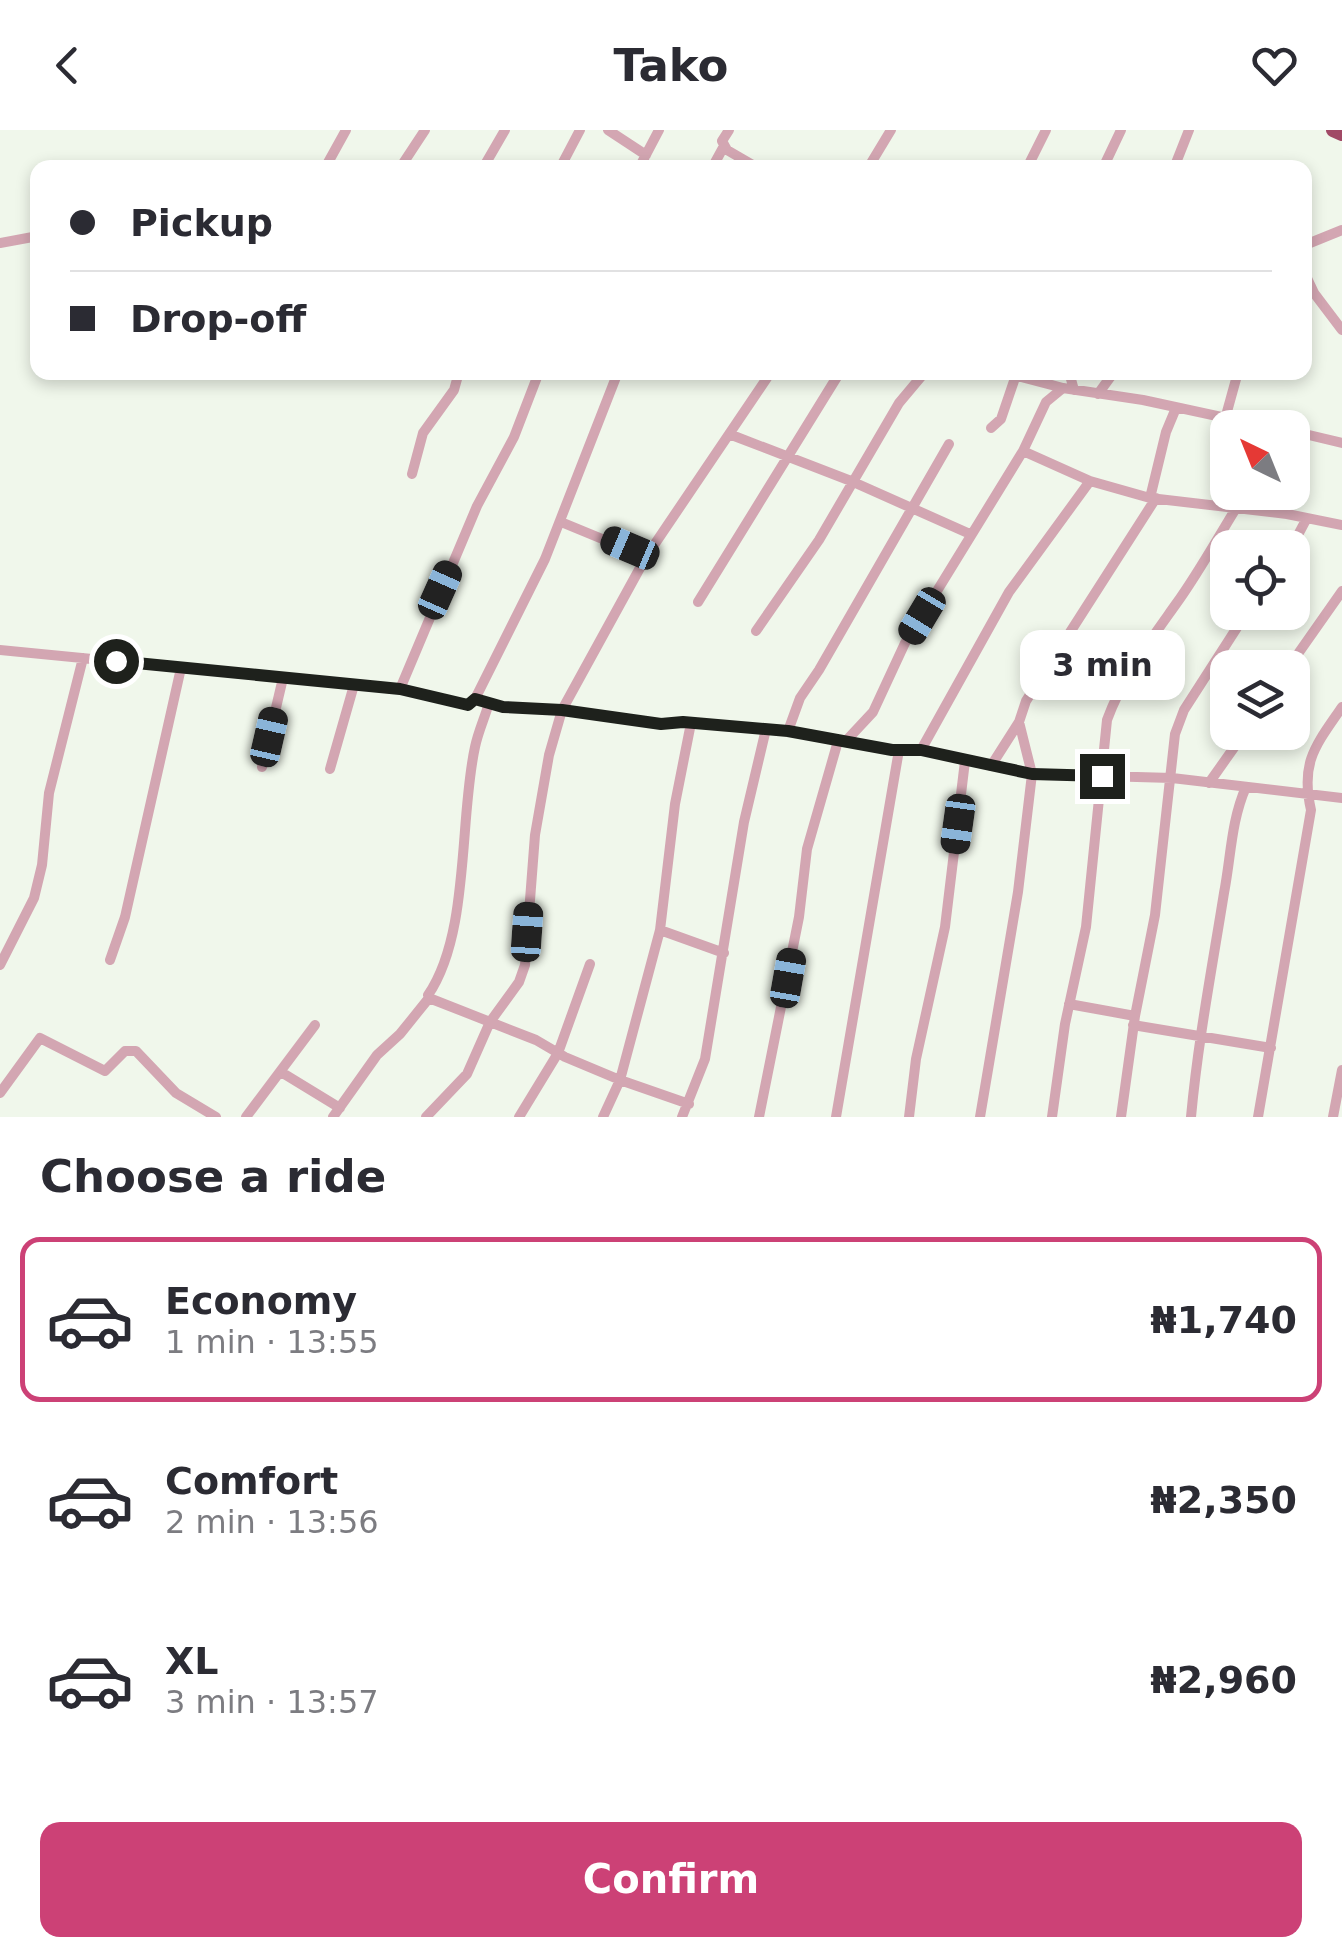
<!DOCTYPE html>
<html lang="en">
<head>
<meta charset="utf-8">
<style>
	:root { --surface:#fff; --page:#f2f2f3; --text:#2b2b33; --muted:#7c7c81; --line:#e1e1e2; --accent:#cc4176 }
	body { margin:0; font-family:"DejaVu Sans",sans-serif; background:var(--page); color:var(--text); height:100vh; display:flex; flex-direction:column; font-size:38px; white-space:nowrap }
	* { box-sizing:border-box; margin:0 }
	p { font-size:32px; color:var(--muted) }
	.icon { flex:none; width:55px; height:55px; fill:none; stroke:currentColor; stroke-width:2; stroke-linecap:round; stroke-linejoin:round }
	.map { position:relative; height:987px; overflow:hidden }
	.sheet { display:flex; flex-direction:column; background:var(--surface); flex:1 }
	.sheet>* { flex:none }
	.banner { position:absolute; left:30px; top:30px; width:1282px; height:220px; border-radius:20px; box-shadow:0 5px 15px #0003; display:grid; align-content:center; height:220px; padding:0 40px; background:var(--surface) }
	.needle { width:65px; rotate:317deg }
	.buttons { position:absolute; left:1210px; top:280px; display:grid; gap:20px }
	.buttons a { display:grid; place-items:center; width:100px; height:100px; border-radius:20px; background:var(--surface); box-shadow:0 5px 15px #0003; font-size:50px }
	.end { position:absolute; width:45px; height:45px; margin:-22px; border:12px solid #1e211c; background:#fff; box-shadow:0 0 0 5px #fff }
	.from { border-radius:50% }
	.bubble { position:absolute; height:70px; border-radius:20px; background:var(--surface); box-shadow:0 5px 15px #0003; font-size:32px; font-weight:600; line-height:70px; text-align:center }
	.car { position:absolute; width:30px; height:60px; margin:-30px -15px; border-radius:12px; box-shadow:0 0 8px 2px #0007; background:linear-gradient(#222 24%,#8ab4d8 0 40%,#222 0 76%,#8ab4d8 0 86%,#222 0) }
	.banner b { display:flex; align-items:center; gap:35px; height:95px; font-size:38px }
	.banner b+b { border-top:2px solid var(--line) }
	.banner i { width:25px; height:25px; background:var(--text) }
	ul { padding:0; list-style:none }
	li { display:flex; align-items:center; gap:30px; height:165px; margin:0 20px 15px; padding:0 20px; border:5px solid transparent; border-radius:20px }
	li div { flex:1 }
	li b { display:block; font-size:38px }
	li em { font-style:normal; font-weight:600 }
	li.on { border-color:var(--accent) }
	li>.icon { width:90px; height:90px; stroke-width:1.5 }
	h2 { padding:0 40px; font-size:45px; line-height:120px }
	.primary-button { display:flex; gap:20px; margin-top:auto; padding:20px 40px }
	.primary-button a { flex:1; height:115px; border-radius:20px; background:var(--accent); color:#fff; font-size:40px; font-weight:600; line-height:115px; text-align:center }
	header { display:flex; justify-content:space-between; align-items:center; height:130px; padding:0 40px; background:var(--surface); font-size:45px; font-weight:600 }
	.map>svg:first-child { display:block }
	.lines { fill:none; stroke-linecap:round; stroke-linejoin:round }
	.minor { stroke:#d3a6b2; stroke-width:10 }
	.highway { stroke:#a14966; stroke-width:14 }
	.route { stroke:#1e211c; stroke-width:12 }
</style>
</head>
<body>
<header><svg class="icon" aria-label="back" viewBox="0 0 24 24"><path d="M15 5l-7 7 7 7"/></svg>Tako<svg class="icon" aria-label="heart" viewBox="0 0 24 24"><path d="M12 20l-8-8c-3-5 5-10 8-4 3-6 11-1 8 4z"/></svg></header>
<div class="map">
<svg width="1342" height="987" viewBox="0 0 1342 987">
	<rect width="100%" height="100%" fill="#f0f7eb"/>
	<g class="lines">
		<!-- minor -->
		<path class="minor" d="M608 0 646 25
			M729 0 722 11 727 20 758 38
			M325 38 346 0
			M400 38 425 0
			M483 38 505 0
			M560 38 580 0
			M639 38 659 0
			M712 38 724 16
			M868 38 891 0
			M1027 38 1046 0
			M1103 38 1121 0
			M1174 38 1189 0
			M0 113 38 106
			M1305 115 1342 100
			M1305 144 1314 163 1342 200
			M539 242 514 307 477 376 400 559 468 575 475 569 503 577 562 580 661 594 683 592 788 601 892 620H921L1032 644 1172 648 1342 668
			M1003 242 1063 258 1143 270 1273 298
			M1069 242 1074 260
			M1098 264 1114 242
			M1225 289 1238 242
			M991 298 1001 289 1017 242
			M1292 301 1342 313
			M729 304 851 351 970 404
			M1023 321 1090 351 1150 368 1287 384 1342 395
			M412 344 423 303 454 260 459 242
			M1150 368 1166 302 1176 278
			M561 392 646 427
			M1291 418 1307 388
			M698 472 840 242
			M756 501 819 410 899 273 925 242
			M0 520 400 559
			M1288 538 1342 461
			M475 569 545 429 618 242
			M489 573C485 587 478 602 475 617 459 689 470 804 428 865L429 868 536 910 565 927 620 950 660 800 724 823
			M788 601 800 568 819 540 949 314
			M845 612 873 582 905 513 1023 321 1046 272 1063 258
			M921 620 1009 462 1090 351
			M991 636 1019 592 1026 571 1156 368
			M262 637 283 548
			M330 639 354 555
			M1209 653 1245 602
			M660 800 675 674 691 593
			M110 830 125 787 181 538
			M0 835 34 768 42 735 49 663 83 528
			M1069 874 1135 886
			M1133 895 1271 918
			M281 942 340 978
			M0 963 40 908 105 941 125 921H136L176 963 216 987
			M246 987 315 895
			M333 987 377 925 400 904 429 868
			M426 987 467 944 490 892 519 852 525 835 535 705 549 625 562 580 646 427 771 242
			M519 987 558 923 590 834
			M603 987 620 950 689 974
			M682 987 705 929 744 692 766 599
			M759 987 799 787 807 719 838 611
			M836 987 899 620
			M909 987 916 929 945 797 965 631
			M980 987 1018 762 1032 644 1019 592
			M1052 987 1065 894 1086 797 1107 590C1123 546 1149 512 1176 474 1197 445 1216 411 1235 380
			M1121 987 1135 886 1155 785 1175 604 1184 580 1247 482
			M1191 987C1198 911 1212 838 1224 763 1231 727 1231 691 1246 657
			M1258 987 1311 680C1300 632 1316 615 1342 577
			M1333 987 1342 940"/>
		<!-- highway -->
		<path class="highway" d="M1333 0 1342 4"/>
	</g>
	<g class="lines">
		<!-- route -->
		<path class="route" d="M116 531 400 559 468 575 475 569 503 577 562 580 661 594 683 592 788 601 892 620H921L1032 644 1102 646"/>
	</g>
</svg>
<div class="buttons">
<a><svg class="needle" viewBox="-14 -14 28 28"><path d="M0-13l5 13h-10z" fill="#e53935"/><path d="M0 13l5-13h-10z" fill="#7c7c81"/></svg></a>
<a><svg class="icon" aria-label="locate" viewBox="0 0 24 24"><circle cx="12" cy="12" r="6"/><path d="M12 2v4M12 18v4M2 12h4M18 12h4"/></svg></a>
<a><svg class="icon" aria-label="layers" viewBox="0 0 24 24"><path d="M12 4l9 5-9 5-9-5zM3 14l9 5 9-5"/></svg></a>
</div>
<i class="end from" style="left:116px;top:531px"></i>
<i class="end" style="left:1102px;top:646px"></i>
<div class="bubble" style="left:1020px;top:500px;width:165px">3 min</div>
<i class="car" style="left:630px;top:418px;rotate:293deg"></i>
<i class="car" style="left:440px;top:460px;rotate:24deg"></i>
<i class="car" style="left:922px;top:486px;rotate:211deg"></i>
<i class="car" style="left:269px;top:607px;rotate:13deg"></i>
<i class="car" style="left:958px;top:694px;rotate:188deg"></i>
<i class="car" style="left:527px;top:802px;rotate:4deg"></i>
<i class="car" style="left:788px;top:848px;rotate:10deg"></i>
<div class="banner">
<b><i class="from"></i>Pickup</b>
<b><i></i>Drop-off</b>
</div>
</div>
<section class="sheet">
<h2>Choose a ride</h2>
<ul>
<li class="on"><svg class="icon" aria-label="car" viewBox="0 0 24 24"><path d="M5 17H2v-5l4-1 3-4h7l3 4 3 1v5h-3M9 17h6M6 11h13"/><circle cx="7" cy="17" r="2"/><circle cx="17" cy="17" r="2"/></svg><div><b>Economy</b><p>1 min · 13:55</p></div><em>₦1,740</em></li>
<li><svg class="icon" aria-label="car" viewBox="0 0 24 24"><path d="M5 17H2v-5l4-1 3-4h7l3 4 3 1v5h-3M9 17h6M6 11h13"/><circle cx="7" cy="17" r="2"/><circle cx="17" cy="17" r="2"/></svg><div><b>Comfort</b><p>2 min · 13:56</p></div><em>₦2,350</em></li>
<li><svg class="icon" aria-label="car" viewBox="0 0 24 24"><path d="M5 17H2v-5l4-1 3-4h7l3 4 3 1v5h-3M9 17h6M6 11h13"/><circle cx="7" cy="17" r="2"/><circle cx="17" cy="17" r="2"/></svg><div><b>XL</b><p>3 min · 13:57</p></div><em>₦2,960</em></li>
</ul>
<div class="primary-button"><a>Confirm</a></div>
</section>
</body>
</html>
